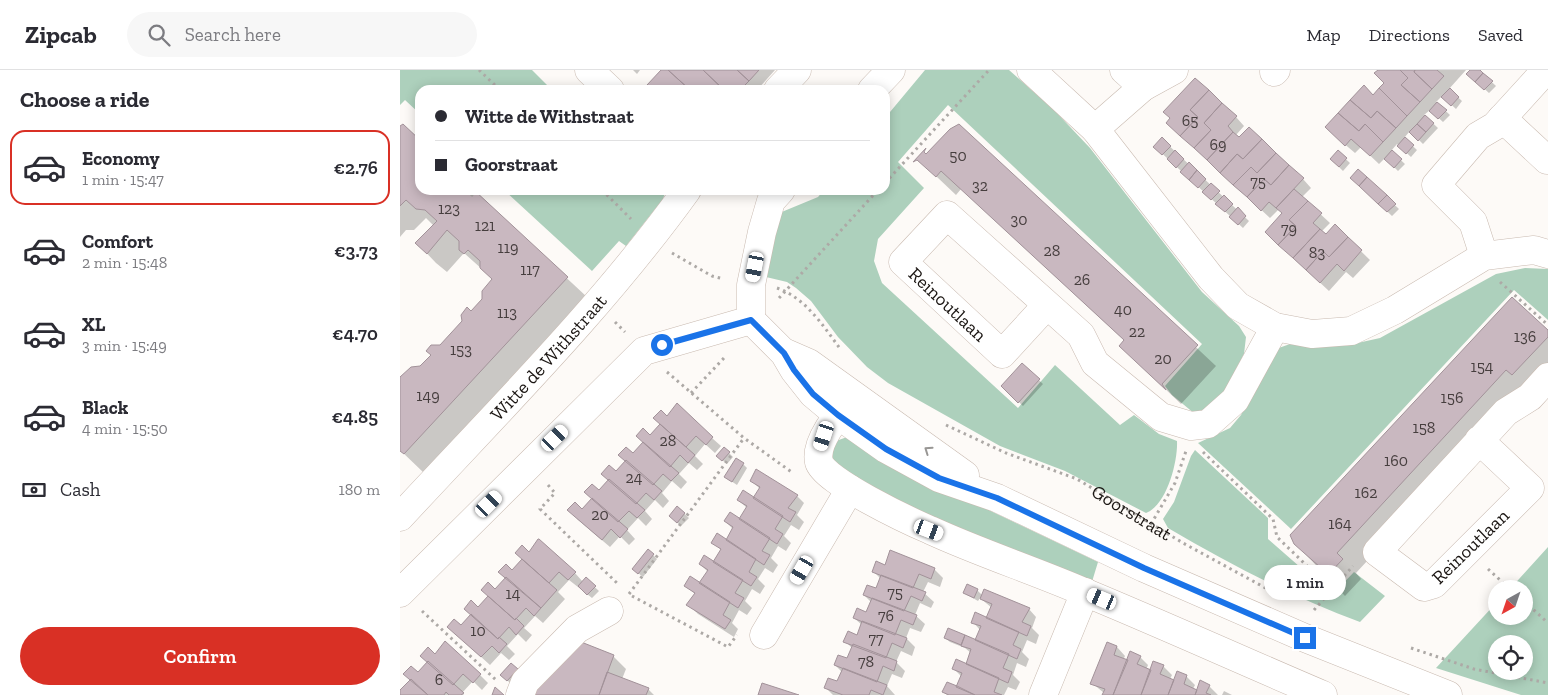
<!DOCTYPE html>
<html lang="en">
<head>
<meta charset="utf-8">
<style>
	:root { --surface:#fff; --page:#f7f7f7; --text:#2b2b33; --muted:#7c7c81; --line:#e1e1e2; --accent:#d93025 }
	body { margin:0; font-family:"Zilla Slab",serif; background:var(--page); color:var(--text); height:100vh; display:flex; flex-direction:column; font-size:19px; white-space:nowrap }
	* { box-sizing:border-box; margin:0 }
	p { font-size:16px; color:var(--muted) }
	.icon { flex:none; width:28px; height:28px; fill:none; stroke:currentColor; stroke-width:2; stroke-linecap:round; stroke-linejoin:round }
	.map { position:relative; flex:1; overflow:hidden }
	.panel { display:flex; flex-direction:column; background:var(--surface); width:400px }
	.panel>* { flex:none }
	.hud { position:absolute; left:15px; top:15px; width:475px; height:110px; border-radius:15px; box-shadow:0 2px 12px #0003; display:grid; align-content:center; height:110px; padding:0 20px; background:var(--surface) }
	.needle { width:32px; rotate:220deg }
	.tools { position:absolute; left:1088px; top:510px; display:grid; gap:10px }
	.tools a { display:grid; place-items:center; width:45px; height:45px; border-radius:50%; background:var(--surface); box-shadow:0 2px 12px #0003; font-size:25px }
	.end { position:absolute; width:22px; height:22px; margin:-11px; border:6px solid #1a73e8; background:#fff; box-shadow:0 0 0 2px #fff }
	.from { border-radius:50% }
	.bubble { position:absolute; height:35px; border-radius:18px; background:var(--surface); box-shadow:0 2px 12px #0003; font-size:16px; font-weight:600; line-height:35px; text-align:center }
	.car { position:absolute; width:15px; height:30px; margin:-15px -8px; border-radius:6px; box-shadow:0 0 4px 1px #0007; background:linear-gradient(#fff 24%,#345 0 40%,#fff 0 76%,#345 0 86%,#fff 0) }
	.hud b { display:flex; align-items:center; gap:18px; height:48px; font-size:19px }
	.hud b+b { border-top:1px solid var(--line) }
	.hud i { width:12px; height:12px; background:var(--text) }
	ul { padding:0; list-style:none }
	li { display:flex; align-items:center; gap:15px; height:75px; margin:0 10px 8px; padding:0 10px; border:2px solid transparent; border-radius:15px }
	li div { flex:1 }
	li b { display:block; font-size:19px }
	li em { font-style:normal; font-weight:600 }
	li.current { border-color:var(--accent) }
	li>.icon { width:45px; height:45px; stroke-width:1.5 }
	h2 { padding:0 20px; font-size:22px; line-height:60px }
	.pay { display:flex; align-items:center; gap:12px; height:55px; padding:0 20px; font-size:19px }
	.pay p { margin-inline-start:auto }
	.action { display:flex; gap:10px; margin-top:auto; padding:10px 20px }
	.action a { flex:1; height:58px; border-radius:30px; background:var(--accent); color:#fff; font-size:20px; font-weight:600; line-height:58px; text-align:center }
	header { display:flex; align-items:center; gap:30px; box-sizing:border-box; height:70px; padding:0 25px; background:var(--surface); border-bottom:1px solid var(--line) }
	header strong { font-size:24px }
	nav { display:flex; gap:28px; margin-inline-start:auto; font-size:18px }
	.search { width:350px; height:45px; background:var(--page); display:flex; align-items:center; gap:12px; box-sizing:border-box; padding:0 18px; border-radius:28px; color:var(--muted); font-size:19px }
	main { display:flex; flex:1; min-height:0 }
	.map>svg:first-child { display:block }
	.green { fill:#add0bc; fill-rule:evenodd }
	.shadow { fill:#0003 }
	.building { fill:#c9b8c0; stroke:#a29299 }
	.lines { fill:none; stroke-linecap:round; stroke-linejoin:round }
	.minor-casing { stroke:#c9bab0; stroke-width:29 }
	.path { stroke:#ada9a6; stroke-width:3; stroke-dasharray:2.5 4; stroke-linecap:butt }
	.minor { stroke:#fff; stroke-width:28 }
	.oneway { stroke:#989694 }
	.route { stroke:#1a73e8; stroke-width:6 }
	.labels { text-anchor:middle; stroke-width:4; stroke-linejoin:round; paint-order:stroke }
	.number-label { font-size:16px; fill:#463e3e }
	.street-label { font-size:19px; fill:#1a1512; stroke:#fff }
</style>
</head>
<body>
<header>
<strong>Zipcab</strong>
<div class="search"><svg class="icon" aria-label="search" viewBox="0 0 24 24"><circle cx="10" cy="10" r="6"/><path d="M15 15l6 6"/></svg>Search here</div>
<nav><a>Map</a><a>Directions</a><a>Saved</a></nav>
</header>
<main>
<section class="panel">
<h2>Choose a ride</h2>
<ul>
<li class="current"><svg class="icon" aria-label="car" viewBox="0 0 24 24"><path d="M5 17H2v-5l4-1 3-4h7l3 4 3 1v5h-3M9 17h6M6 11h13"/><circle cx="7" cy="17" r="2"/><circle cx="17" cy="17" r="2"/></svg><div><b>Economy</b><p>1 min · 15:47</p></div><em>€2.76</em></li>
<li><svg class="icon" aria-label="car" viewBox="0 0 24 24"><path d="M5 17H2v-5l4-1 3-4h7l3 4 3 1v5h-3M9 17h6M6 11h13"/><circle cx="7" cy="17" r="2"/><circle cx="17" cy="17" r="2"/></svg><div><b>Comfort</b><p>2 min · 15:48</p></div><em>€3.73</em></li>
<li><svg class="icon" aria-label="car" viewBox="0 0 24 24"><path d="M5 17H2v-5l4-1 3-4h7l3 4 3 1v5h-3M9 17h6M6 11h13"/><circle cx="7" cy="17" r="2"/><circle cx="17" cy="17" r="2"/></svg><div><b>XL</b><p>3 min · 15:49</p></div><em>€4.70</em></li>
<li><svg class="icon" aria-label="car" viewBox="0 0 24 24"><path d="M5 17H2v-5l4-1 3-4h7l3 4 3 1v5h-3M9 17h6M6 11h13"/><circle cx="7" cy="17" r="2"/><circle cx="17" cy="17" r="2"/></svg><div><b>Black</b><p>4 min · 15:50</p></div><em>€4.85</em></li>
</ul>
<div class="pay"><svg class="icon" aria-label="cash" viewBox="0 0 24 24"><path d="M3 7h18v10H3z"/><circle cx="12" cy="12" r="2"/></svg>Cash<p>180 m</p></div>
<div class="action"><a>Confirm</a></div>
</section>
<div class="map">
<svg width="1148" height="625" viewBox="0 0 1148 625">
	<rect width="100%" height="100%" fill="#fdfaf7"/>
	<!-- green -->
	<path class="green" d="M0 0H132L152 20H20V44L5 30 0 35Z
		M525 0H609L654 40 690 78 802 222 839 256 846 267 844 284 819 331 795 344 772 325 765 316 802 274 548 35 498 92 524 118 478 169 474 191 482 213 618 338 655 295 720 355 734 345 759 364 777 371C778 391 767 435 746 443L665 401 600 376 488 313 467 297 438 267 411 231 396 218 387 212 366 207 372 146 418 127 424 120H485V48Z
		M104 120H266L263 129 226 176 219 171 192 201Z
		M1125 198 1148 199V250L1114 220 891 459 798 373 830 358 841 345 873 280 890 274 944 276 980 268 1096 204Z
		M447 367 551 422 698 492 691 515 499 432 439 399 431 389 436 371Z
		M795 380 868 448V469L932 525 954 502 985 526 960 552C893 527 829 494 768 458L763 449 774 432 791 386Z
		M1148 477V625H1121L1036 598 1096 533V546H1124V519H1110ZM1096 574H1124V601H1096Z"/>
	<!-- shadow -->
	<path class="shadow" d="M233 0H240L237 4Z
		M263 0H375L357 20H255Z
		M979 0H1066L1049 19 1062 31 1056 39 1042 26 1036 32 1050 45 1043 52 1030 40 1024 45 1038 58 1023 74 1010 61 1004 68 1017 80 1011 87 997 74 991 81 1005 94 998 101 985 88 979 94 961 77 955 83 935 66 986 13Z
		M1072 0H1079L1096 16 1089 23 1068 4Z
		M836 47 844 56 836 65 903 109 911 118 902 127 930 153 921 162 926 166 935 156 970 190 953 208 946 202 929 221 875 171 883 144 879 139 870 148 776 61Z
		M559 55 816 296 781 334 740 295 725 271 561 119 556 125 518 89 526 86Z
		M0 58 20 72V120H72L187 227 24 403 0 380V308L21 297 83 230 93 209 64 183 47 202 36 193 17 173 34 156 26 148 14 160H6L0 167Z
		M762 69 849 151 843 158 755 77Z
		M938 82 950 93 943 101 931 89Z
		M959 101 999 139 992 146 952 108Z
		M1112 229 1148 262V307L1127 318 956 503 961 509 945 526 895 473Z
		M622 294 643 314 623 336 602 316Z
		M267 348 312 368 321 376 315 383 305 374 295 386 303 394 297 400 289 393 279 404 287 412 281 419 272 411 262 423 269 431 263 438 255 430 245 441 252 449 246 456 238 448 227 460 235 469 229 475 220 466 210 477 177 449 182 440Z
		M329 383 333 387 327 394 322 390Z
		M343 394 347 398 337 415 325 407Z
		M351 410 396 425 404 433 397 445 404 452 399 460 391 455 384 466 391 473 386 481 378 476 371 488 378 495 373 503 365 498 358 509 365 516 360 524 352 519 345 531 352 538 347 545 339 540 332 553 338 559 334 567 298 544 289 535 295 524 286 516 301 514 308 502 300 494 314 492 321 480 313 472 327 471 334 460 325 451 339 450 347 438 338 430 354 428 360 419Z
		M278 438 289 448 281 456 274 450Z
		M492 482 535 500 543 508 540 517 528 512 523 522 534 532 531 538 520 533 515 545 525 554 521 562 510 558 506 568 515 577 512 586 501 581 496 592 505 601 502 608 492 604 487 616 495 625H433L426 618 438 613 442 602 435 595 447 590 452 578 445 571 457 566 462 555 454 548 467 543 471 532 464 525 476 520 481 509 474 502 486 497Z
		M130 484 175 503 183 512 186 509 199 521 192 528 169 510 158 522 165 529 143 553 135 546 124 558 132 565 126 572 118 564 107 576 115 584 109 590 101 583 90 595 48 557H61Z
		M253 485 257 489 243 507 238 503Z
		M577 520 583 526 628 538 636 547 632 558 639 565 636 574 627 570 622 582 629 589 626 597 617 593 613 605 620 612 616 620 608 617 604 625H547L544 622 558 618 562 607 553 598 567 594 571 583 565 578 550 572 545 568 564 566 576 571 580 560 573 552 588 549 592 538 580 528 578 531 564 523Z
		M717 577 725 586 723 590 727 592 740 587 748 595 746 600 750 602 763 596 772 605 770 609 774 611 786 606 795 615 793 619 797 621 809 616 818 625H703L704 623 692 613Z
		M35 586 80 605 88 613 82 620 73 611 62 623 64 625H0V622Z
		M213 586 226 599 222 609 248 619 254 625H129Z
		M111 595 121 604 112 615 102 605Z
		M824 621 832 625H822Z"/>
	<!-- building -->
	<path class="building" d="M261 0H268L290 20H253L247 15Z
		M268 0H303L324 20H290Z
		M303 0H337L349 11 340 20H324Z
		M337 0H359L349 11Z
		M978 0H1000L1008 8 1001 15 1020 32 1007 46 979 18 984 13 974 3Z
		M1000 0H1015L1014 2 1032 19 1020 32 1001 15 1008 8Z
		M1015 0H1037L1044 6 1032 19 1014 2Z
		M1070 0H1080L1083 3 1075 12 1066 4Z
		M1083 3 1093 11 1084 20 1075 12Z
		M795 8 809 20 790 40 798 47 780 66 766 53 770 48 763 42Z
		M964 15 973 25 979 18 1007 46 996 58 977 41 971 48 950 30Z
		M1050 18 1059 27 1051 36 1041 27Z
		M809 20 822 33 804 53 811 60 794 78 780 66 798 47 790 40Z
		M950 30 971 48 977 41 996 58 983 72 965 54 959 61 938 43Z
		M1037 32 1047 40 1038 49 1029 41Z
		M822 33 837 46 828 56 833 62 807 90 794 78 811 60 804 53Z
		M938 43 959 61 965 54 983 72 970 86 951 69 945 76 925 57Z
		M1025 45 1034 53 1026 62 1017 54Z
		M3 54 20 70V120H74L168 207 4 384 0 381V307L11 297 20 296 31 285 26 281 31 275H40L62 251 61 245 67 237 71 241 82 229V221L92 209 80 198V191L68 180 64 184 59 180V171L47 160 27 184 15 173 37 151 25 140 16 139 6 130 0 136V56Z
		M559 54 798 275 762 314 766 320 719 276 724 270 541 101 536 107 517 90 513 92 526 78 524 82 526 84 550 59Z
		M1017 54 1026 62 1018 71 1009 62Z
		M849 57 862 69 843 89 837 84 820 103 807 90 833 62 839 67Z
		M762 67 771 76 762 85 753 77Z
		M1005 67 1014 75 1006 84 997 76Z
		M862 69 876 83 857 103 851 97 833 115 820 103 837 84 843 89Z
		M775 80 784 89 776 98 767 89Z
		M938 80 947 88 939 97 930 89Z
		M992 80 1002 89 994 98 984 89Z
		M876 83 889 95 871 115 864 109 847 127 833 115 851 97 857 103Z
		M789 92 797 100 789 110 780 102Z
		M889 95 904 108 876 138 869 132 861 141 847 127 864 109 871 115Z
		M958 99 967 107 959 116 950 108Z
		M797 100 806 109 798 118 789 110Z
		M967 107 987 125 978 134 959 116Z
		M811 113 820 121 811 130 802 122Z
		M894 119 908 131 889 150 896 156 878 175 865 162 882 143 876 138Z
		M824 125 833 134 825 142 815 134Z
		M987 125 996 134 987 142 978 134Z
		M908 131 922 143 913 153 920 159 893 188 878 175 896 156 889 150Z
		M838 137 846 146 838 155 829 147Z
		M935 154 948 167 929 187 923 181 906 200 893 188 920 159 926 164Z
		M948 167 962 180 944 201 937 194 920 213 906 200 923 181 929 187Z
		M1112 227 1148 260V267L1112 305 1106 300 937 483 943 489 926 507 928 511 915 498 919 500 921 498 894 474 890 465Z
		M622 293 640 309 618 333 601 316Z
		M277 333 313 367 306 375 296 366 286 377 253 348 261 340 267 346Z
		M260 354 295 385 288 393 280 385 270 397 236 366 243 358 250 365Z
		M243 372 279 403 271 411 263 404 253 415 218 385 226 377 233 383Z
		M324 377 330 382 322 391 316 386Z
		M336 388 344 393 332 412 324 407Z
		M226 390 262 421 254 430 246 423 236 434 201 404 209 395 216 401Z
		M356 399 398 425 388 438 396 442 390 452 353 428 360 417 350 411Z
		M209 409 245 440 237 448 229 441 218 452 184 422 192 414 199 420Z
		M343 420 383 446 375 459 383 464 377 474 339 449 347 436 337 430Z
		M192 428 228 459 220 468 211 459 202 470 167 440 175 432 182 439Z
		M277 436 285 443 277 453 269 446Z
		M330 442 370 468 362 481 370 485 364 495 326 470 333 457 324 451Z
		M317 463 356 489 349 502 357 507 351 516 313 492 321 479 311 473Z
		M138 469H139L176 502 168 510 159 502 149 513 115 483 122 475 129 482Z
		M248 479 254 484 238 504 232 499Z
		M490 480 535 498 531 509 519 504 513 518 472 502 476 491 485 495Z
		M304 485 343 510 335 523 344 528 338 538 299 513 308 500 299 494Z
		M122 489 157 520 141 538 98 502 106 494 112 500Z
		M481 505 526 522 522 531 511 526 504 541 463 525 467 515 476 518Z
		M290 506 330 532 323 545 331 550 325 559 286 535 295 523 284 516Z
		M106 507 141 538 134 546 126 538 115 550 81 520 88 512 95 519Z
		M186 507 196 516 187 525 178 516Z
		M567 514 578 519 574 528 563 523Z
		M584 519 630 538 622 552 631 556 627 566 586 548 592 534 580 529Z
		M88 526 115 550 116 548 124 556 116 565 109 557 98 569 64 539 71 530 78 537Z
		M472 528 517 545 513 555 501 550 495 565 453 548 457 538 466 542Z
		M575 542 619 562 613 575 621 579 617 589 575 570 581 556 571 553Z
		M71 544 98 569 99 567 107 574 99 583 92 576 81 587 47 557 54 549 61 555Z
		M462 551 507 568 503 578 492 573 486 588 443 572 448 561 457 565Z
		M548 558 565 565 561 575 544 568Z
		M565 565 609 584 603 598 612 602 608 613 566 594 571 579 561 576Z
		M171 568 214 585 199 625H127Z
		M45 571 81 604 73 613 63 604 53 615 20 586 28 577 35 584Z
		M707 572 717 576 714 585 728 590 713 625H702L705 619 690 614Z
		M453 574 497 591 494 601 483 596 477 612 434 595 438 585 447 588Z
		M730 581 741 586 737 594 751 600 741 625H713Z
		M556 589 599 608 594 622 602 625H575L556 617 562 603 552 599Z
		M28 591 64 623 61 625H49L46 622 44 625H28L3 604 11 596 18 602Z
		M753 591 764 595 760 604 774 610 768 625H741Z
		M111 593 118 599 107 611 100 605Z
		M443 598 487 615 483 625 471 620 469 625H443L424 618 428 608 437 611Z
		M777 601 787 605 784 614 797 620 795 625H768Z
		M207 602 249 618 246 625H199Z
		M11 609 28 625H0V620Z
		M800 610 810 615 806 623 811 625H795Z
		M547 612 557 616 575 625H549L542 622Z
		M362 613 399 625H358Z
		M95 617 104 625H92Z"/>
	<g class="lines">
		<!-- minor casing -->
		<g class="minor-casing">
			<g id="minor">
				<path d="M189 0 210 20"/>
				<path d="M631 0 695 59 811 208 838 236 875 257 912 264 951 261 995 240 1084 186 1134 180 1148 184"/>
				<path d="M724 0 743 17"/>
				<path d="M874 2 876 0"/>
				<path d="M378 20 397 0"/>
				<path d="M472 20 491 0"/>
				<path d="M1102 48 1147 90"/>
				<path d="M695 59 743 17 774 0"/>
				<path d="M1084 186 1073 152 1036 115 1078 66 1095 56 1146 0"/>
				<path d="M647 235 602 284 503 192 547 145 681 265 695 293 761 347 791 356 808 354 835 330 875 257"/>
				<path d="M351 250 384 283 394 300 413 324 438 345 486 379 539 408 597 428 744 498 905 568 1048 625"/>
				<path d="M351 250V215L362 162 371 131 381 120"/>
				<path d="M386 283 409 293 565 405"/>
				<path d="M453 327C441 341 414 371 419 392 424 411 509 451 530 460 580 483 633 500 684 522 764 555 843 591 923 625"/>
				<path d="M1079 370 1130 418 1034 514 1024 517 977 482 1106 342 1130 327 1148 307"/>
				<path id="s2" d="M0 447C98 341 202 238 287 120"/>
				<path d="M0 523 244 281 351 250"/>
				<path d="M364 565 450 419"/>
				<path d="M120 625 125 612 177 559 209 541"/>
				<path d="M643 625 685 522"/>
			</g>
		</g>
		<!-- path -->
		<g class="path">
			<path d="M79 0 100 20"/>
			<path d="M485 113 589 0"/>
			<path d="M202 120 231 149"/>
			<path d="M71 126 76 120"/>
			<path d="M272 183 312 206 324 209"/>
			<path d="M1100 212 1148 255"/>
			<path d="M377 218C406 228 424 257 441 280"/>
			<path d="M379 228 478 120"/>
			<path d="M215 252 225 262"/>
			<path d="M267 302 344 368 393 403"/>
			<path d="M291 323 324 288"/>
			<path id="s1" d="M546 355 606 383 677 409 783 473 873 522"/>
			<path d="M803 382 873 449 877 467 932 520"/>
			<path d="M148 415 155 423 140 439 218 514"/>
			<path d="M751 454 775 413 786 381"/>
			<path d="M1088 499 1110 519"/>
			<path d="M229 524 344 368"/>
			<path d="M232 526 328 577 337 565"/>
			<path d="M1124 531 1148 553"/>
			<path d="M914 540 953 496"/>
			<path d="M22 541 96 610"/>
			<path d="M1011 578 1074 599 1148 613"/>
		</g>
		<!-- minor -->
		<use href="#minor" class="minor"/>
	</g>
	<!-- one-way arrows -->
	<defs><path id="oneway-chevron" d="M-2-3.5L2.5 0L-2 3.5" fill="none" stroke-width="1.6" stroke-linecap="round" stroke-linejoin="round" transform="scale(1.25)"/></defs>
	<use class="oneway" href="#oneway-chevron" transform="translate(528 380) rotate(-145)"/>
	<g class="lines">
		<!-- route -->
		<path class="route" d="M262 275 351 250 384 283 394 300 413 324 438 345 486 379 539 408 597 428 744 498 905 568"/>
	</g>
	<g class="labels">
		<!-- number labels -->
		<g class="number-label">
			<text x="790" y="56">65</text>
			<text x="818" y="80">69</text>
			<text x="558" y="91">50</text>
			<text x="858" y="117">75</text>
			<text x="580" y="121">32</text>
			<text x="49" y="144">123</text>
			<text x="619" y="155">30</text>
			<text x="85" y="161">121</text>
			<text x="889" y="164">79</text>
			<text x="108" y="183">119</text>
			<text x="652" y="186">28</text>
			<text x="917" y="188">83</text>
			<text x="130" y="205">117</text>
			<text x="682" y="215">26</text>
			<text x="723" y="245">40</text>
			<text x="107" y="248">113</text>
			<text x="737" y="267">22</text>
			<text x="1125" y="272">136</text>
			<text x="61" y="285">153</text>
			<text x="763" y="294">20</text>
			<text x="1082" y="302">154</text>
			<text x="28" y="331">149</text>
			<text x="1052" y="333">156</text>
			<text x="1024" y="363">158</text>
			<text x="268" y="376">28</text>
			<text x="996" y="396">160</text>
			<text x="234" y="413">24</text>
			<text x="966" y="428">162</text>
			<text x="200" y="450">20</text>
			<text x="940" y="459">164</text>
			<text x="495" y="528">75</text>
			<text x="113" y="529">14</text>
			<text x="486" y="551">76</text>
			<text x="78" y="566">10</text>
			<text x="476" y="574">77</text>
			<text x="466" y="597">78</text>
			<text x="39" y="615">6</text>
		</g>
		<!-- street labels -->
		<g class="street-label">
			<text transform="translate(548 234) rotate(43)" y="7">Reinoutlaan</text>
			<text dy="7" stroke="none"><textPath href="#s2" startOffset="218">Witte de Withstraat</textPath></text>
			<text dy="7" stroke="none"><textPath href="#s1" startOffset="206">Goorstraat</textPath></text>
			<text transform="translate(1070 476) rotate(-44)" y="7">Reinoutlaan</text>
		</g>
	</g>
</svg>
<div class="tools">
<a><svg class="needle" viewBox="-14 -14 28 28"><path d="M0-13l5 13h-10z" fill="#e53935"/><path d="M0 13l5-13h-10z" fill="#7c7c81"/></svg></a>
<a><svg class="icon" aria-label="locate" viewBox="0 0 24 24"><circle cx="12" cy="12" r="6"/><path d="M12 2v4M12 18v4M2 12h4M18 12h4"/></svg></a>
</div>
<i class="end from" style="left:262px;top:275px"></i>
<i class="end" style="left:905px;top:568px"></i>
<div class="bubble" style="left:864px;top:495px;width:82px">1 min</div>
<i class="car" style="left:355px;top:197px;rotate:191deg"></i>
<i class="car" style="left:424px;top:366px;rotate:198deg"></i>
<i class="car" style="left:155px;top:368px;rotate:46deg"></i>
<i class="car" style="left:89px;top:434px;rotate:45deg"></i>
<i class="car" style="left:529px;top:460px;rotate:111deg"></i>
<i class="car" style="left:402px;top:500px;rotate:210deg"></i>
<i class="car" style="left:702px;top:529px;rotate:293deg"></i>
<div class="hud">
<b><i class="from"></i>Witte de Withstraat</b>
<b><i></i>Goorstraat</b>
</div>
</div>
</main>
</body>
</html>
